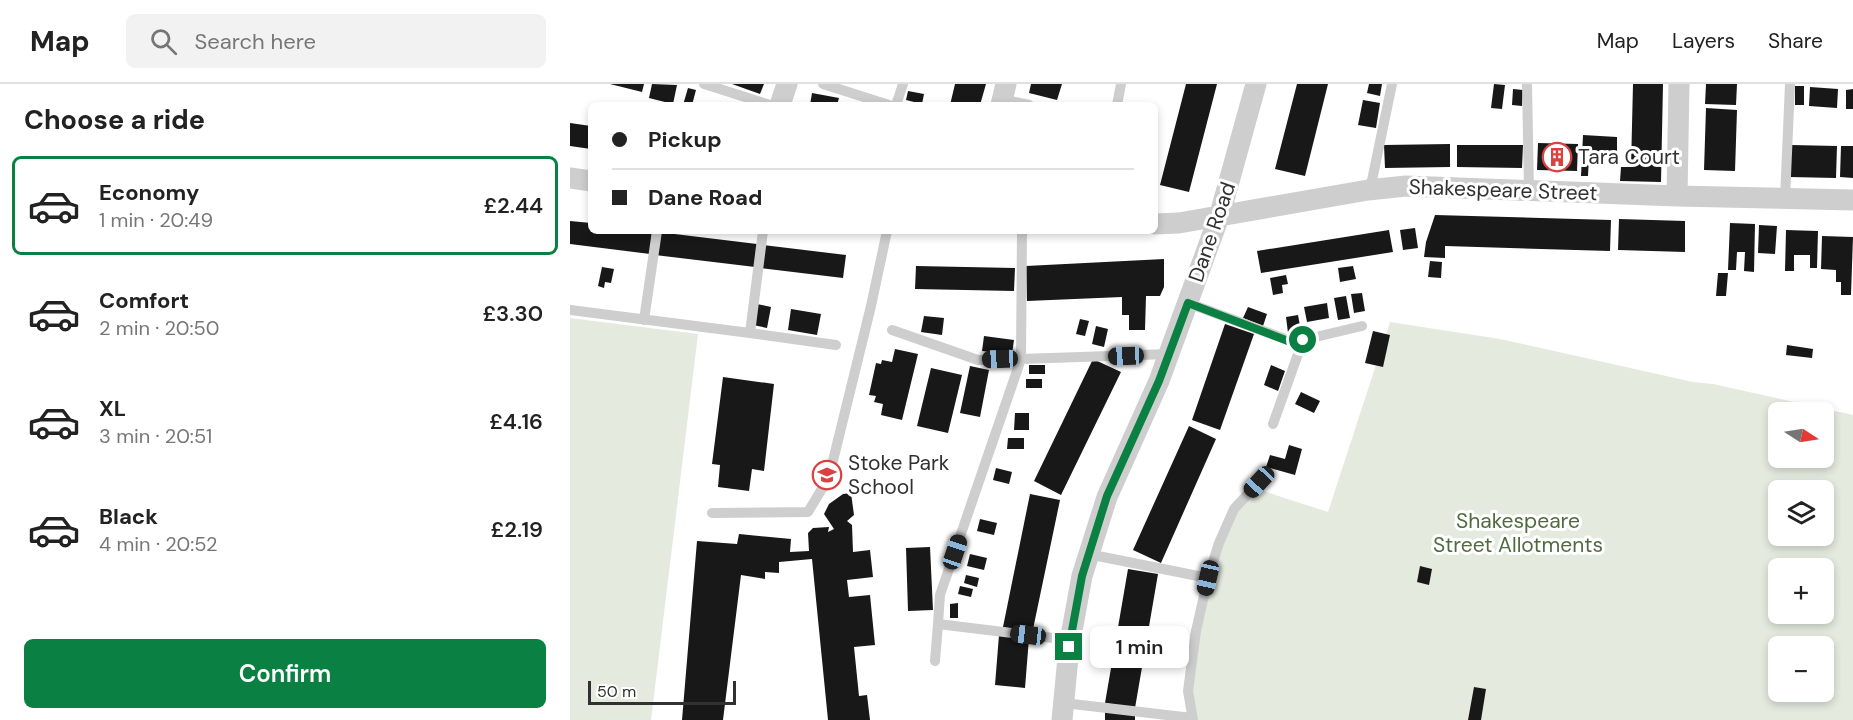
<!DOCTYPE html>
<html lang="en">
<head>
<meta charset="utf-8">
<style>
	:root { --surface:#fff; --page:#f2f2f2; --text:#222; --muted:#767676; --line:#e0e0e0; --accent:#0b8043 }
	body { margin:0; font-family:"DM Sans",sans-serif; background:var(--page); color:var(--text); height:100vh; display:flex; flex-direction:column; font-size:22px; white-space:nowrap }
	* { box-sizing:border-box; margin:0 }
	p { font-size:20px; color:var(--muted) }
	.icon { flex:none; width:33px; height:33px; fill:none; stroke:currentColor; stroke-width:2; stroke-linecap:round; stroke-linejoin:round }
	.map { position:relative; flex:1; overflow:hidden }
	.panel { display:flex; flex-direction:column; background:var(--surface); width:570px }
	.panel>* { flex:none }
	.top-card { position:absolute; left:18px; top:18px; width:570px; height:132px; border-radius:9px; box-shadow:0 3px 9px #0003; display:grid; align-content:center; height:132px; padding:0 24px; background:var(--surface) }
	.needle { width:39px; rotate:102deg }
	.buttons { position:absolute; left:1198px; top:318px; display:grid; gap:12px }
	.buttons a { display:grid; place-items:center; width:66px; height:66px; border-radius:9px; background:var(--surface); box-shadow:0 3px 9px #0003; font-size:30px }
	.scale { position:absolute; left:18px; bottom:15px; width:148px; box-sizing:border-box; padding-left:6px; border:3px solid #313131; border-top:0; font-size:16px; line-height:21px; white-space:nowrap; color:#313131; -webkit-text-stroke:4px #fff; paint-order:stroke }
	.end { position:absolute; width:27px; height:27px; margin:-14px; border:8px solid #0b8043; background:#fff; box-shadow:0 0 0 3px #fff }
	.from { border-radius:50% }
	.bubble { position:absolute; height:42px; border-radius:9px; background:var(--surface); box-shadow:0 3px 9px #0003; font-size:20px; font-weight:600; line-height:42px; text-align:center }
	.car { position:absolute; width:18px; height:36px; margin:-18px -9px; border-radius:8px; box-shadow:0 0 4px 2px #0007; background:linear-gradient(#222 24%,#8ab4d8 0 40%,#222 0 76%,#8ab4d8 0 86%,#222 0) }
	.top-card b { display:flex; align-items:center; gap:21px; height:57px; font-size:22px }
	.top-card b+b { border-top:2px solid var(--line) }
	.top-card i { width:15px; height:15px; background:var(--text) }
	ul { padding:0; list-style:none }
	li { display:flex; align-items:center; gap:18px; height:99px; margin:0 12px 9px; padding:0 12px; border:3px solid transparent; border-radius:9px }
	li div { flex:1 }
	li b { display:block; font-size:22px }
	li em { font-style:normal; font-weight:600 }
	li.on { border-color:var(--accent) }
	li>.icon { width:54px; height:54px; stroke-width:1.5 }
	h2 { padding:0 24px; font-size:27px; line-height:72px }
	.primary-button { display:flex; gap:12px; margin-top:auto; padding:12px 24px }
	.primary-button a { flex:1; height:69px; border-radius:9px; background:var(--accent); color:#fff; font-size:24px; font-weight:600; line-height:69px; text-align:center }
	header { display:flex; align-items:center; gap:36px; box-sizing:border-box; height:84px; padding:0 30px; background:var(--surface); border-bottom:2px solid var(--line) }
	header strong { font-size:28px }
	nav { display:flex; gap:33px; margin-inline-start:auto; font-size:21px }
	.search { width:420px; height:54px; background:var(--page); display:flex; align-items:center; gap:15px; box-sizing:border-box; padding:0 21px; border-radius:9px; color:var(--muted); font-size:22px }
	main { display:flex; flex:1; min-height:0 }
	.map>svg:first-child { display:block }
	.green { fill:#e4eade; fill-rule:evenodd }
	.building { fill:#181818 }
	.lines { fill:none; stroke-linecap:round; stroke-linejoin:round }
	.lane { stroke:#cecece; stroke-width:10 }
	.street { stroke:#cecece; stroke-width:21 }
	.route { stroke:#0b8043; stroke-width:8 }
	.labels { text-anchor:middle; stroke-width:6; stroke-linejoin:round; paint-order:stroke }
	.poi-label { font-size:21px; fill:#313131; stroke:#fff; text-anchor:start }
	.street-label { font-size:21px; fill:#313131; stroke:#fff }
	.park-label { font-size:21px; fill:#516b41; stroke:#fff }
</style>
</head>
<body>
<header>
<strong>Map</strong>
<div class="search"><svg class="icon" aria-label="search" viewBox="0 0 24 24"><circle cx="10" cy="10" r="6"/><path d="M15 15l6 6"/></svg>Search here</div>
<nav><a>Map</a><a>Layers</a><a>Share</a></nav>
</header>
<main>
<section class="panel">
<h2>Choose a ride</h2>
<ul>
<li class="on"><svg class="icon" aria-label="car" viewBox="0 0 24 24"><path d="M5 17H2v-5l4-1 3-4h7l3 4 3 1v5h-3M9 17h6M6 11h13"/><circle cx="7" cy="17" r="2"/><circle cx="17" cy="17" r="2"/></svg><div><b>Economy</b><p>1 min · 20:49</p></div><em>£2.44</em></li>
<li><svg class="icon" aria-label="car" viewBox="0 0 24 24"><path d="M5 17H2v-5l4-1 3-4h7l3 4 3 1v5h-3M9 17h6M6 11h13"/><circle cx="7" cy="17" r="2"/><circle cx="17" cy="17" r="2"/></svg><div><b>Comfort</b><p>2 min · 20:50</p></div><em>£3.30</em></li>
<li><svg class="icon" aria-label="car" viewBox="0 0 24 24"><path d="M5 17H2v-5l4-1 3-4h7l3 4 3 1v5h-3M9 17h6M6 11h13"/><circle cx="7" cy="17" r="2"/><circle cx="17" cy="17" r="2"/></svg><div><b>XL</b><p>3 min · 20:51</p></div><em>£4.16</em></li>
<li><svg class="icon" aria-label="car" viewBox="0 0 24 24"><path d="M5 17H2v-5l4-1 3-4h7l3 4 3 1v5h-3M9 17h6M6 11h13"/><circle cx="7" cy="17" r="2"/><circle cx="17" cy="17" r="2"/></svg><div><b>Black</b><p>4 min · 20:52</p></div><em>£2.19</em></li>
</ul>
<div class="primary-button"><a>Confirm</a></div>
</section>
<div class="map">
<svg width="1283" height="636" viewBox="0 0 1283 636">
	<rect width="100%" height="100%" fill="#fff"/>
	<!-- green -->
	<path class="green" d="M0 234 128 250 81 636H0Z
		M820 238 930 255 1123 298 1143 300 1283 331V636H620V551L644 458 678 402 758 428ZM1209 328H1254V374H1209ZM1209 406H1254V452H1209ZM1209 484H1254V530H1209ZM1209 562H1254V608H1209Z"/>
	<!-- building -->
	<path class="building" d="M40 0H74L72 8Z
		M82 0 107 1 103 20 79 14Z
		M162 0H194L190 10Z
		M385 0H416L410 21H380Z
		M461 0H492L487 16 459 9Z
		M616 0H647L619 108 590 101Z
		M727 0H758L735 92 705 85Z
		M799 0H812L810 12 797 9Z
		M924 0 935 1 932 25 921 24Z
		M1063 0H1093L1091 98 1050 97 1051 83H1061Z
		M1136 0H1167L1166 21 1135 20Z
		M1225 2H1234V21H1225Z
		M1240 3 1268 5 1267 24 1239 22Z
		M118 4 126 6 122 21H113Z
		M943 5 953 6 952 22 942 21Z
		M1283 5V25H1276V6Z
		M338 7 354 10 352 20 336 16Z
		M242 9 269 14 267 21H240Z
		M793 16 810 19 806 44 788 41Z
		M1136 24 1167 26 1165 87 1134 86Z
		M0 39 21 42V65L0 62Z
		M1013 51 1047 53V73L1019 72 1018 92H1011Z
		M968 59 1008 60 1007 87 967 86Z
		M880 60V83L815 84 814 61Z
		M887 61H953L952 84 887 83Z
		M1221 61 1267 62 1266 94 1220 93Z
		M1271 62H1283V94L1270 93Z
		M865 131 1041 136 1040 167 875 162V174L854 173 856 158Z
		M1049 135 1115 137V168L1048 166Z
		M0 137 21 139V147H82L80 170 0 160Z
		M1160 139 1185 140 1184 188 1174 187 1175 168H1167L1166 186H1158Z
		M1189 141 1207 142 1205 170 1188 169Z
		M845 144 848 164 833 166 830 146Z
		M819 146 823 168 691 189 687 167Z
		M1216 146 1248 147 1247 184H1240V171H1224V187H1215Z
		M88 148 187 160 185 183 85 171Z
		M1252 152 1283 153 1281 211H1271V198H1266V186L1251 185Z
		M193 161 276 171 273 194 190 184Z
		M594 175V203L590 212H576L575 246H559V231H552V213L457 217 456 182Z
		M860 177 872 178 871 194 858 193Z
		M346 182 445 184 444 207 345 205Z
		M783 182 786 195 770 198 768 184Z
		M32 183 44 185 41 199 35 198 34 204 28 202Z
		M1148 189H1158L1156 212H1146Z
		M716 191 718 200 712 201 713 209 703 211 700 194Z
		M792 209 795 227 784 229 781 210Z
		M776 212 780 234 768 236 764 214Z
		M757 219 759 234 737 238 734 223Z
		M187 220 201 223 197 244 183 241Z
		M678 223 697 230 693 242 673 234Z
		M221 225 251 230 247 251 218 246Z
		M728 231 731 247 718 249 716 233Z
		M354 232 374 234 372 251 351 248Z
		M510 235 519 237 515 252 506 250Z
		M655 240 684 250 650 346 622 336Z
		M526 242 538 245 534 263 522 260Z
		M803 247 820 251 813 283 795 279Z
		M414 252 444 256 442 270 412 267Z
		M1217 261 1243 265 1242 274 1216 271Z
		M325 265 348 270 332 336 311 331 313 320 304 318 306 312 299 311 306 279 311 280 312 276 322 278Z
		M523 275 551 288 491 411 464 397Z
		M459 281H475V290H459Z
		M701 281 715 287 708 307 694 301Z
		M400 282 419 286 410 333 390 329Z
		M361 284 392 291 378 349 347 342Z
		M153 293 204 300 194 387 182 385 179 407 148 403 150 381 142 380Z
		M456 295H472V304H456Z
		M731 308 750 317 744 329 725 320Z
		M445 329H459V346H444Z
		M619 342 646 355 591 479 563 466Z
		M438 354H454V365H437Z
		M719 361 732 365 725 391 696 383 700 371 715 375Z
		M426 384 442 388 439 400 423 396Z
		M281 409 284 431 277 437 282 441 283 468 300 466 303 493 277 496 279 513 300 511 305 561 284 563 289 612 297 611 300 636H258L242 475 209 478V489L195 488V495L171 491 153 636H112L127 457 167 460 169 450 221 455 220 468 239 467 238 449 243 444 259 443 258 448 264 445 254 430 259 420 273 410Z
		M460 410 490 416 462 550 433 543Z
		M410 435 427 439 424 451 407 447Z
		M360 463 363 526 338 527 336 464Z
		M400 470 417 474 414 486 397 482Z
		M850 482 862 485 859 501 847 498Z
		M558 485 588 490 565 624 535 619Z
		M396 491 409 494 407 503 394 499Z
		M390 502 403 505 401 513 388 510Z
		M388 519V534H380V520Z
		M429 551 459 554 455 604 425 601Z
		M904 603 916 605 911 636H898Z
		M535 628 565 631V636H535Z"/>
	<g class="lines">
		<!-- lane -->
		<path class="lane" d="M134 0 200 21
			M253 0 319 21
			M957 0 959 106
			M432 15 459 21
			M326 21 333 0
			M547 21 551 0
			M800 106 822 0
			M1215 115 1220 0
			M618 219 726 259 733 256 792 242
			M0 226 180 249 193 147
			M74 236 87 147
			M322 246 408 276 451 275 452 147
			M180 249 266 261
			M703 340 733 256
			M142 429 238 428 259 393 301 222 317 147
			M518 470 638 494 649 459 664 425 689 398
			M368 540 370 511 451 275 599 270
			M365 577 368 540 500 556
			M494 619 622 634
			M623 636 618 607 626 547 638 494"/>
		<!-- street -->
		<path class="street" d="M210 21 217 0
			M431 21 436 0
			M0 94 21 97
			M1107 112 1109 0
			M585 140 609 139 798 106 836 102 1107 112 1283 116
			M492 636 499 563 512 492 537 413 589 297 650 130 686 0"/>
	</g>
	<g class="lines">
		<!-- route -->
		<path class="route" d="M499 563 512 492 537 412 589 297 618 219 726 260 733 256"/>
	</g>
	<!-- icons -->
	<defs>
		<g id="building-ring" transform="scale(1.5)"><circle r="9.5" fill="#fff" stroke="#db4141" stroke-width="1.5"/><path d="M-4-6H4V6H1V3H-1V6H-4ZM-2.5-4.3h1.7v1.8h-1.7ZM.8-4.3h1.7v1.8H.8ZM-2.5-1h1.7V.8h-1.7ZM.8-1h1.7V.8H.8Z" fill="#db4141"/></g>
		<g id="school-ring" transform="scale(1.5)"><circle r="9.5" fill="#fff" stroke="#db4141" stroke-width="1.5"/><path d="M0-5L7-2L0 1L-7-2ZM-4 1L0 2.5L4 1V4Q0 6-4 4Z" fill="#db4141"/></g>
	</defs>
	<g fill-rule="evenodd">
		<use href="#building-ring" x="987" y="73"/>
		<use href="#school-ring" x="257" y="391"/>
	</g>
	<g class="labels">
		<!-- poi labels -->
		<g class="poi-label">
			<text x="1008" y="80">Tara Court</text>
			<text x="278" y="386">Stoke Park<tspan x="278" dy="24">School</tspan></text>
		</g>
		<!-- street labels -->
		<g class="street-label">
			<text transform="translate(933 106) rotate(2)" y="7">Shakespeare Street</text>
			<text transform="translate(642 148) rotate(-71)" y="7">Dane Road</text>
		</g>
		<!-- park labels -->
		<g class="park-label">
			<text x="948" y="444">Shakespeare<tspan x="948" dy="24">Street Allotments</tspan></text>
		</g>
	</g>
</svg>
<div class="buttons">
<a><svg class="needle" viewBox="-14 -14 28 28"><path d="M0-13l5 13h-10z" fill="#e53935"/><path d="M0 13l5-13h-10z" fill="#767676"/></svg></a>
<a><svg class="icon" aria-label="layers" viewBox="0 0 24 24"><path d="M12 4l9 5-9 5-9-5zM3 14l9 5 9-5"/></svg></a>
<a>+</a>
<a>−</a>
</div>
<div class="scale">50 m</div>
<i class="end from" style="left:733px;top:256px"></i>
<i class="end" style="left:499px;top:563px"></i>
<div class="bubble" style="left:520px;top:542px;width:99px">1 min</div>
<i class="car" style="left:556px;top:272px;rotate:268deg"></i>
<i class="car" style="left:430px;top:275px;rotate:268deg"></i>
<i class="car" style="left:689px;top:398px;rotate:223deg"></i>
<i class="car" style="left:385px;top:468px;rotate:19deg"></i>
<i class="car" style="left:638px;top:494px;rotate:193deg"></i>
<i class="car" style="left:458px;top:551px;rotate:277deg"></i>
<div class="top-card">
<b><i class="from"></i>Pickup</b>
<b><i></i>Dane Road</b>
</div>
</div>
</main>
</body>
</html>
